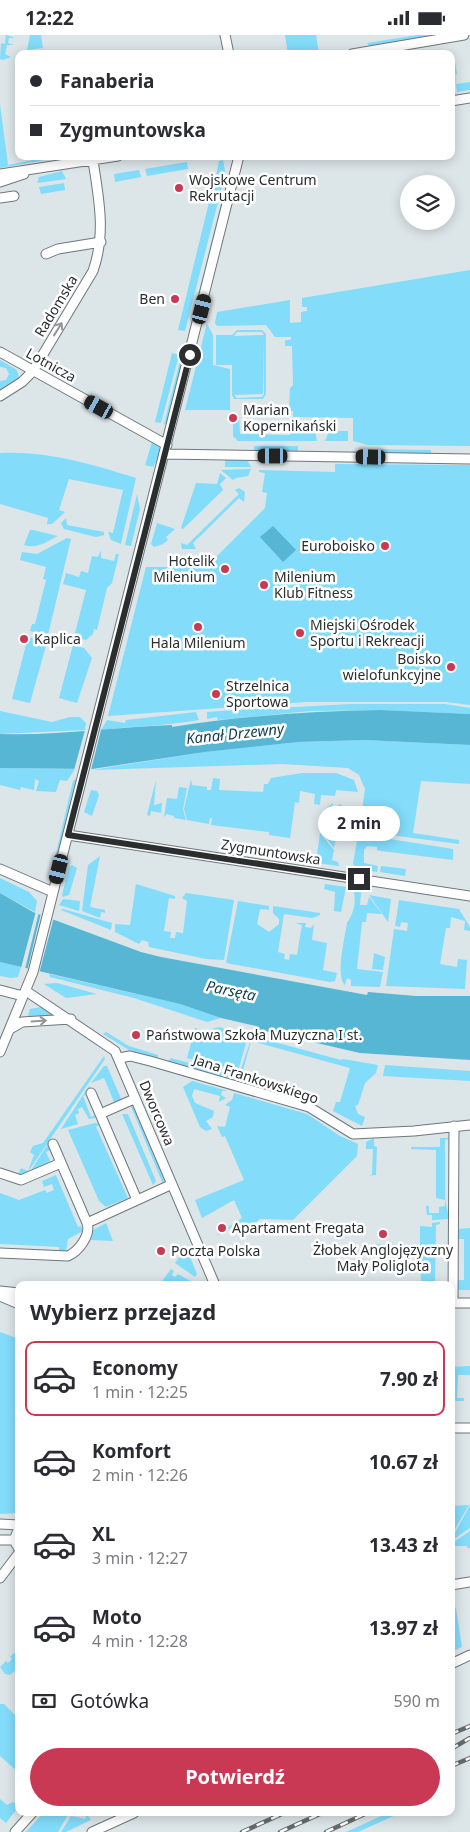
<!DOCTYPE html>
<html lang="pl">
<head>
<meta charset="utf-8">
<style>
	:root { --surface:#fff; --page:#f7f7f7; --text:#2b2b33; --muted:#7c7c81; --line:#e1e1e2; --accent:#c93953 }
	body { margin:0; font-family:"Noto Sans",sans-serif; background:var(--page); color:var(--text); height:100vh; display:flex; flex-direction:column; font-size:19px; white-space:nowrap }
	* { box-sizing:border-box; margin:0 }
	p { font-size:16px; color:var(--muted) }
	.icon { flex:none; width:28px; height:28px; fill:none; stroke:currentColor; stroke-width:2; stroke-linecap:round; stroke-linejoin:round }
	.map { position:relative; flex:1; overflow:hidden }
	.side { position:absolute; left:15px; top:1246px; width:440px; height:535px; display:flex; flex-direction:column; background:var(--surface); border-radius:10px; box-shadow:0 2px 12px #0003 }
	.side>* { flex:none }
	.guide { position:absolute; left:15px; top:15px; width:440px; height:110px; border-radius:10px; box-shadow:0 2px 12px #0003; display:grid; align-content:center; height:110px; padding:0 15px; background:var(--surface) }
	.controls { position:absolute; left:400px; top:140px; display:grid; gap:10px }
	.controls a { display:grid; place-items:center; width:55px; height:55px; border-radius:50%; background:var(--surface); box-shadow:0 2px 12px #0003; font-size:25px }
	.end { position:absolute; width:22px; height:22px; margin:-11px; border:6px solid #2a2e2f; background:#fff; box-shadow:0 0 0 2px #fff }
	.from { border-radius:50% }
	.bubble { position:absolute; height:35px; border-radius:18px; background:var(--surface); box-shadow:0 2px 12px #0003; font-size:16px; font-weight:700; line-height:35px; text-align:center }
	.car { position:absolute; width:15px; height:30px; margin:-15px -8px; border-radius:6px; box-shadow:0 0 4px 1px #0007; background:linear-gradient(#222 24%,#8ab4d8 0 40%,#222 0 76%,#8ab4d8 0 86%,#222 0) }
	.guide b { display:flex; align-items:center; gap:18px; height:48px; font-size:19px }
	.guide b+b { border-top:1px solid var(--line) }
	.guide i { width:12px; height:12px; background:var(--text) }
	ul { padding:0; list-style:none }
	li { display:flex; align-items:center; gap:15px; height:75px; margin:0 10px 8px; padding:0 5px; border:2px solid transparent; border-radius:10px }
	li div { flex:1 }
	li b { display:block; font-size:19px }
	li em { font-style:normal; font-weight:700 }
	li.selected { border-color:var(--accent) }
	li>.icon { width:45px; height:45px; stroke-width:1.5 }
	h2 { padding:0 15px; font-size:22px; line-height:60px }
	.pay { display:flex; align-items:center; gap:12px; height:55px; padding:0 15px; font-size:19px }
	.pay p { margin-inline-start:auto }
	.primary-button { display:flex; gap:10px; margin-top:auto; padding:10px 15px }
	.primary-button a { flex:1; height:58px; border-radius:30px; background:var(--accent); color:#fff; font-size:20px; font-weight:700; line-height:58px; text-align:center }
	.status { display:flex; justify-content:space-between; align-items:center; height:35px; padding:0 25px; background:var(--surface); direction:ltr }
	.status svg { height:14px; fill:currentColor }
	.map>svg:first-child { display:block }
	.green { fill:#82dcfa; fill-rule:evenodd }
	.water { fill:#56b6d4 }
	.pier { fill:#dce5e8 }
	.lines { fill:none; stroke-linecap:round; stroke-linejoin:round }
	.minor-casing { stroke:#6f777a; stroke-width:11 }
	.minor { stroke:#fff; stroke-width:9 }
	.rail-casing { stroke:#656b6c; stroke-width:4.5 }
	.rail { stroke:#fff; stroke-width:2.5; stroke-dasharray:8; stroke-linecap:butt }
	.oneway { stroke:#949697 }
	.route { stroke:#2a2e2f; stroke-width:6 }
	.poi-dot { fill:#c93953; stroke:#fff; stroke-width:2 }
	.labels { text-anchor:middle; stroke-width:5; stroke-linejoin:round; paint-order:stroke }
	.poi-label { font-size:14px; fill:#2a2e2f; stroke:#fff; text-anchor:start }
	.street-label { font-size:14px; fill:#2a2e2f; stroke:#fff }
	.water-label { font-size:15px; font-style:italic; fill:#16414f; stroke:#fff }
</style>
</head>
<body>
<div class="status"><b>12:22</b><svg viewBox="0 0 49 12"><path d="M0 12V9h3v3zM5 12V6h3v6zM10 12V3h3v9zM15 12V0h3v12zM26 1h20v11H26zM47 4h2v5h-2z"/></svg></div>
<div class="map">
<svg width="470" height="1797" viewBox="0 0 470 1797">
	<rect width="100%" height="100%" fill="#dce5e8"/>
	<!-- green -->
	<path class="green" d="M6 0 15 3H9L8 8 14 10H7L5 19 11 22 3 25 0 24 1 8 5 9Z
		M30 0H41L43 13 27 15Z
		M285 0H316L319 19H288Z
		M418 0H443L370 12 367 8Z
		M453 22H454L457 39 454 40 456 49 470 47V55L457 57Z
		M0 69 8 130 33 125 41 121 56 123 0 133Z
		M223 125 226 140 219 162 212 160 219 126Z
		M187 127 188 134 147 141 145 134Z
		M139 135 141 142 115 147 114 139Z
		M62 136 66 144 37 148 39 142Z
		M64 148 65 155 41 159 39 152Z
		M212 166 218 167 185 296 178 295 209 167Z
		M221 168H224L192 296 189 297Z
		M470 235V411L368 410 353 406V383L293 382V376H289L290 353 293 350 292 311H285V305H291V302H275L266 290 217 291 215 288 217 277 290 265V288L301 287V277L307 276V272H302V263Z
		M207 288 213 300V330L230 334V375H185Z
		M237 295H262L266 299V359L263 364H234L232 360V330H216V300H232ZM237 297H262L264 300V359L262 362 237 363 234 360 263 359 264 300 234 301Z
		M172 318 179 320 161 388 155 387Z
		M181 322 184 326 168 390 164 389Z
		M0 325 17 335 19 343 0 355V346L6 345 9 339 6 333 0 332Z
		M233 382H239L240 399 288 400H290V396H315L317 406H238L233 401Z
		M329 396H348V406H325Z
		M152 407 159 411 161 417 153 432 145 430Z
		M254 411H298V417H254Z
		M366 414 431 415V419L366 418Z
		M0 418C48 416 91 429 136 443L121 509 111 505 108 497 113 498 123 455 69 444 59 475 65 477 52 489H47L48 483 0 469Z
		M225 425H247L251 432H225Z
		M335 429 470 430V670L446 667H307L108 681 146 532H206L265 473 267 458 262 457 265 438 259 437V435L335 437Z
		M251 434 248 441 236 443 233 445 221 435Z
		M220 438 226 443 220 449 223 455 183 494 181 493 196 448 217 449Z
		M239 453 245 457 244 467 239 463 193 508 196 514H182L181 508 187 510 239 459 235 455Z
		M137 459 140 474 131 511 125 510Z
		M66 483 67 490 104 497V500L96 502 64 494 61 488Z
		M157 488 175 494 166 502 168 505 163 509 154 512 151 509Z
		M30 495H33L58 501C46 507 37 514 24 510Z
		M67 503 71 504 48 600 30 596 32 589H35L46 545 43 544 46 532 20 525 22 517 37 519Z
		M101 515V523L114 526 116 519H119L112 548 107 553 97 595 94 594 93 599 86 605 74 602 86 555 63 549 66 538 79 542 81 536 88 538 92 521 98 522Z
		M28 602 47 607 30 668 12 664Z
		M73 610 84 613 92 623 77 668 59 663Z
		M351 669H445L470 673V679L381 675 310 676 218 685 217 682 207 684V677L221 676Z
		M0 676 52 687 70 682H80L86 688 85 695 0 699Z
		M196 677 199 685C166 691 134 691 101 695L107 685 125 688 126 685Z
		M365 705 470 710V749L421 746 413 798 459 805V809L359 796 365 754 359 740 348 733 282 729 92 735 205 717 298 707Z
		M0 733 75 734 67 746 60 745 56 757 36 756 39 746 35 744 34 755 21 752 20 755 0 750Z
		M302 738H336L354 745 358 757 336 755 335 761 321 760 320 770 314 769 315 759 300 756 299 768 295 767 290 803 269 800V797L211 790 212 783H210L209 789 187 785 184 774 191 744 192 750 207 752V755H211L213 743 220 744 219 755 263 757 264 749H268L271 743Z
		M79 741 56 829 54 827 73 746Z
		M189 743 183 774 186 785 174 783V781L167 779 164 782 167 763 177 764 179 752 187 753Z
		M156 745 154 770 162 768 161 778 151 776 150 781 147 780Z
		M91 755 97 756 99 760 92 781 84 777Z
		M333 768 332 773 338 774 339 769 345 772 347 777 346 784 339 785 334 813 321 796 324 775Z
		M320 798 334 815 332 825 338 827 339 831 316 828Z
		M358 799 453 814V825L381 816 377 815V812L367 811 364 815V828L378 831 377 837 357 834 353 829Z
		M100 821 90 872 105 875V878L101 877 100 883 82 876 88 830Z
		M72 830 77 833 69 860 63 862 62 860 69 832Z
		M381 831 406 834 405 841 380 837Z
		M0 843 29 857 37 866 35 877 0 858Z
		M136 849 175 861V864L169 863 164 896 171 897 170 903H175L176 897 183 898 187 866 182 863 186 858 234 865 224 925 206 924 149 912 148 907 142 905 139 909 115 897V889L130 890Z
		M325 849 346 852 341 877 334 876 335 857 324 854Z
		M353 854 361 858 360 870H367L369 862 382 879 367 878 366 887H362L357 934 383 937 380 952 351 951V945L347 943 345 950C335 941 345 902 347 888 354 878 357 865 353 854Z
		M369 860 391 864 388 887Z
		M63 864 80 866 79 876 59 870Z
		M399 865 459 874 470 892V896L464 895 465 886 451 882 450 893H446L440 929 457 932 458 924 467 925 465 954 386 951 394 894 407 896 408 888 401 887 400 892 395 891Z
		M238 866 269 871V875L260 874 257 889 269 897 279 889V884L273 878V871L320 878V880L312 883 284 879 278 917 285 919 284 924 289 925 290 919 297 920 302 890 295 888H306L305 892 311 893 314 889 312 905 327 908 323 935 337 938 335 946 330 947 226 928Z
		M63 874 112 888 111 895 61 875Z
		M374 918 385 922 383 935 372 934Z
		M0 927 21 932 18 942 11 943 0 941Z
		M49 939 180 969 221 983 207 987 134 963 50 942Z
		M57 948 97 959 66 963 44 949Z
		M42 972 54 981 27 984 30 974Z
		M219 992 248 1001 238 1036 187 1023 195 993 205 996Z
		M106 997 129 1011 158 1020V1024L129 1015 103 999Z
		M252 1001 341 1025 343 1024 378 1030 376 1038 365 1048 358 1070 355 1071 358 1079 365 1082 362 1091 333 1076 336 1067H340L350 1033 251 1006 241 1043 239 1040Z
		M104 1021 105 1024 25 1141 17 1142 21 1133 28 1136 34 1120 30 1117 33 1111 43 1108Z
		M171 1023 232 1040 234 1046 168 1026Z
		M385 1030 470 1036V1046L383 1041Z
		M104 1031H107L122 1066 115 1069 104 1043 91 1048Z
		M192 1046 228 1056H222L221 1060 226 1063 219 1067 220 1061 194 1054 192 1061 195 1068 214 1076 213 1082 206 1086 212 1094 206 1096 200 1092 183 1052Z
		M89 1051 93 1057 83 1061 91 1082 96 1080 95 1083 89 1084 82 1072 78 1074 79 1078 75 1080 78 1089 61 1094Z
		M234 1058 307 1079 340 1101 358 1109 357 1121 293 1185 260 1184 251 1191 232 1192 214 1202 242 1183 234 1165 202 1183 195 1165 244 1145 225 1101 222 1102 217 1091 225 1092 230 1072 225 1070 232 1065Z
		M130 1069 134 1070 165 1144 163 1149Z
		M122 1079H128L156 1146 153 1150Z
		M95 1088 100 1089 96 1092 128 1163 106 1172 99 1166 68 1095Z
		M374 1103V1111L377 1112 376 1140 367 1141 372 1140 373 1114H366V1107Z
		M440 1103H452L445 1105V1163L449 1184 432 1185V1180H427L426 1171H429V1178H439V1172L445 1171V1165L436 1163V1115L411 1114V1112H440Z
		M49 1107 52 1114 46 1117 52 1130 28 1140Z
		M56 1140 78 1192 81 1191 83 1196 68 1204 66 1217 59 1218V1212L0 1209V1158L19 1165 45 1155 47 1158 54 1155 52 1149 44 1152 42 1146Z
		M440 1187V1189L436 1190 435 1246 433 1250H421L420 1213H381L376 1209 420 1210V1191L432 1192V1188Z
		M106 1188 113 1206 91 1205 93 1195Z
		M470 1193V1255H458V1245H464V1204H458V1194Z
		M186 1212 197 1239 195 1242 175 1228Z
		M171 1234 174 1236 172 1240 175 1242 178 1239 192 1247 190 1250 160 1249Z
		M0 1297 19 1304V1478L0 1479Z
		M470 1331V1340H458L457 1363H464V1366H455L451 1362V1332Z
		M469 1470 451 1501V1471Z
		M470 1470V1493L451 1506V1505Z
		M470 1496V1513H467V1511H451V1509Z
		M451 1568 456 1573 462 1612 453 1616Z
		M14 1618 19 1620V1632L10 1640 5 1639 0 1632 6 1626 8 1628 12 1624 10 1622Z
		M0 1669H4L19 1684V1698L15 1702 19 1706V1738L0 1721Z
		M0 1764 7 1770 13 1767 19 1771 6 1788 0 1783Z
		M43 1778 68 1780 58 1797H26Z
		M388 1778H400L358 1797H346Z
		M87 1779 91 1785 95 1783 66 1797H61L71 1781 85 1784Z"/>
	<!-- water -->
	<path class="water" d="M273 491 296 515 283 527 260 502Z
		M381 675 470 679V710L365 705 298 707 205 717 92 734 0 733V699C57 701 114 692 172 690V692C242 681 311 676 381 675Z
		M0 858 33 877 141 917 161 922 367 960 368 957 416 961H470V1025L360 1018 256 994V991L221 983 180 969 0 927Z"/>
	<!-- pier -->
	<path class="pier" d="M85 695H101L91 735H74Z
		M36 876 39 877 25 934H23L21 933Z
		M41 878 54 882 39 939 27 936Z"/>
	<g class="lines">
		<!-- minor casing -->
		<g class="minor-casing">
			<path id="minor" d="M225 0 229 19
				M352 19 464 0
				M451 66 470 63
				M0 139 118 121
				M0 147 24 139
				M0 163 14 161
				M46 219 58 214 101 207
				M0 317 167 410
				M0 361 22 347 33 336 93 236C106 199 99 164 93 126
				M165 419 470 424
				M68 800 470 861
				M0 834 53 857
				M0 955 23 961
				M26 956 115 1016 215 1250
				M10 994 22 987 71 984
				M0 1017 33 937 239 121
				M119 1023 130 1021 150 1026 309 1072 353 1099 414 1096 470 1090
				M91 1058 137 1165
				M100 1079 132 1065
				M53 1109 87 1188
				M0 1138 21 1145 61 1128
				M0 1218 68 1221C79 1216 91 1200 87 1188L168 1151
				M0 1256 19 1258
				M0 1261 19 1269
				M451 1268H470
				M453 1268 454 1091
				M451 1393H470
				M0 1489 19 1490
				M19 1493 14 1505 19 1514
				M0 1505H14
				M0 1543 19 1518
				M451 1550 470 1547
				M451 1629 470 1620
				M15 1797 32 1778
				M92 1797 134 1778"/>
		</g>
		<!-- minor -->
		<use href="#minor" class="minor"/>
		<!-- rail casing -->
		<g class="rail-casing">
			<path id="rail" d="M451 1699 470 1691
				M451 1714 470 1703
				M451 1731 470 1723
				M242 1797 284 1778
				M280 1797 322 1778
				M326 1797 367 1778"/>
		</g>
		<!-- rail -->
		<use href="#rail" class="rail"/>
	</g>
	<!-- one-way arrows -->
	<defs><path id="oneway-shaft" d="M-6 0H5M1.5-3L5.5 0L1.5 3" fill="none" stroke-width="1.6" stroke-linecap="round" stroke-linejoin="round" transform="scale(1.25)"/></defs>
	<g class="oneway">
		<use href="#oneway-shaft" transform="translate(58 294) rotate(-58)"/>
		<use href="#oneway-shaft" transform="translate(39 986) rotate(-4)"/>
	</g>
	<g class="lines">
		<!-- route -->
		<path class="route" d="M190 320 68 800 359 844"/>
	</g>
	<!-- markers -->
	<g class="poi-dot">
		<circle cx="179" cy="153" r="5"/>
		<circle cx="175" cy="264" r="5"/>
		<circle cx="233" cy="383" r="5"/>
		<circle cx="385" cy="511" r="5"/>
		<circle cx="225" cy="534" r="5"/>
		<circle cx="264" cy="550" r="5"/>
		<circle cx="198" cy="592" r="5"/>
		<circle cx="300" cy="598" r="5"/>
		<circle cx="24" cy="604" r="5"/>
		<circle cx="451" cy="632" r="5"/>
		<circle cx="216" cy="659" r="5"/>
		<circle cx="136" cy="1000" r="5"/>
		<circle cx="222" cy="1193" r="5"/>
		<circle cx="383" cy="1199" r="5"/>
		<circle cx="161" cy="1216" r="5"/>
	</g>
	<g class="labels">
		<!-- poi labels -->
		<g class="poi-label">
			<text x="189" y="150">Wojskowe Centrum<tspan x="189" dy="16">Rekrutacji</tspan></text>
			<text x="165" y="269" text-anchor="end">Ben</text>
			<text x="243" y="380">Marian<tspan x="243" dy="16">Kopernikański</tspan></text>
			<text x="375" y="516" text-anchor="end">Euroboisko</text>
			<text x="215" y="531" text-anchor="end">Hotelik<tspan x="215" dy="16">Milenium</tspan></text>
			<text x="274" y="547">Milenium<tspan x="274" dy="16">Klub Fitness</tspan></text>
			<text x="310" y="595">Miejski Ośrodek<tspan x="310" dy="16">Sportu i Rekreacji</tspan></text>
			<text x="34" y="609">Kaplica</text>
			<text x="198" y="613" text-anchor="middle">Hala Milenium</text>
			<text x="441" y="629" text-anchor="end">Boisko<tspan x="441" dy="16">wielofunkcyjne</tspan></text>
			<text x="226" y="656">Strzelnica<tspan x="226" dy="16">Sportowa</tspan></text>
			<text x="146" y="1005">Państwowa Szkoła Muzyczna I st.</text>
			<text x="232" y="1198">Apartament Fregata</text>
			<text x="383" y="1220" text-anchor="middle">Żłobek Anglojęzyczny<tspan x="383" dy="16">Mały Poliglota</tspan></text>
			<text x="171" y="1221">Poczta Polska</text>
		</g>
		<!-- street labels -->
		<g class="street-label">
			<text transform="translate(56 271) rotate(-59)" y="5">Radomska</text>
			<text transform="translate(51 330) rotate(29)" y="5">Lotnicza</text>
			<text transform="translate(271 817) rotate(9)" y="5">Zygmuntowska</text>
			<text transform="translate(256 1044) rotate(18)" y="5">Jana Frankowskiego</text>
			<text transform="translate(157 1078) rotate(67)" y="5">Dworcowa</text>
		</g>
		<!-- water labels -->
		<g class="water-label">
			<text transform="translate(235 699) rotate(-6)" y="5">Kanał Drzewny</text>
			<text transform="translate(231 956) rotate(12)" y="5">Parsęta</text>
		</g>
	</g>
</svg>
<div class="controls">
<a><svg class="icon" aria-label="layers" viewBox="0 0 24 24"><path d="M12 4l9 5-9 5-9-5zM3 14l9 5 9-5"/></svg></a>
</div>
<i class="end from" style="left:190px;top:320px"></i>
<i class="end" style="left:359px;top:844px"></i>
<div class="bubble" style="left:318px;top:771px;width:82px">2 min</div>
<i class="car" style="left:202px;top:274px;rotate:14deg"></i>
<i class="car" style="left:99px;top:372px;rotate:299deg"></i>
<i class="car" style="left:273px;top:421px;rotate:270deg"></i>
<i class="car" style="left:371px;top:422px;rotate:271deg"></i>
<i class="car" style="left:59px;top:834px;rotate:194deg"></i>
<div class="guide">
<b><i class="from"></i>Fanaberia</b>
<b><i></i>Zygmuntowska</b>
</div>
<section class="side">
<h2>Wybierz przejazd</h2>
<ul>
<li class="selected"><svg class="icon" aria-label="car" viewBox="0 0 24 24"><path d="M5 17H2v-5l4-1 3-4h7l3 4 3 1v5h-3M9 17h6M6 11h13"/><circle cx="7" cy="17" r="2"/><circle cx="17" cy="17" r="2"/></svg><div><b>Economy</b><p>1 min · 12:25</p></div><em>7.90 zł</em></li>
<li><svg class="icon" aria-label="car" viewBox="0 0 24 24"><path d="M5 17H2v-5l4-1 3-4h7l3 4 3 1v5h-3M9 17h6M6 11h13"/><circle cx="7" cy="17" r="2"/><circle cx="17" cy="17" r="2"/></svg><div><b>Komfort</b><p>2 min · 12:26</p></div><em>10.67 zł</em></li>
<li><svg class="icon" aria-label="car" viewBox="0 0 24 24"><path d="M5 17H2v-5l4-1 3-4h7l3 4 3 1v5h-3M9 17h6M6 11h13"/><circle cx="7" cy="17" r="2"/><circle cx="17" cy="17" r="2"/></svg><div><b>XL</b><p>3 min · 12:27</p></div><em>13.43 zł</em></li>
<li><svg class="icon" aria-label="car" viewBox="0 0 24 24"><path d="M5 17H2v-5l4-1 3-4h7l3 4 3 1v5h-3M9 17h6M6 11h13"/><circle cx="7" cy="17" r="2"/><circle cx="17" cy="17" r="2"/></svg><div><b>Moto</b><p>4 min · 12:28</p></div><em>13.97 zł</em></li>
</ul>
<div class="pay"><svg class="icon" aria-label="cash" viewBox="0 0 24 24"><path d="M3 7h18v10H3z"/><circle cx="12" cy="12" r="2"/></svg>Gotówka<p>590 m</p></div>
<div class="primary-button"><a>Potwierdź</a></div>
</section>
</div>
</body>
</html>
